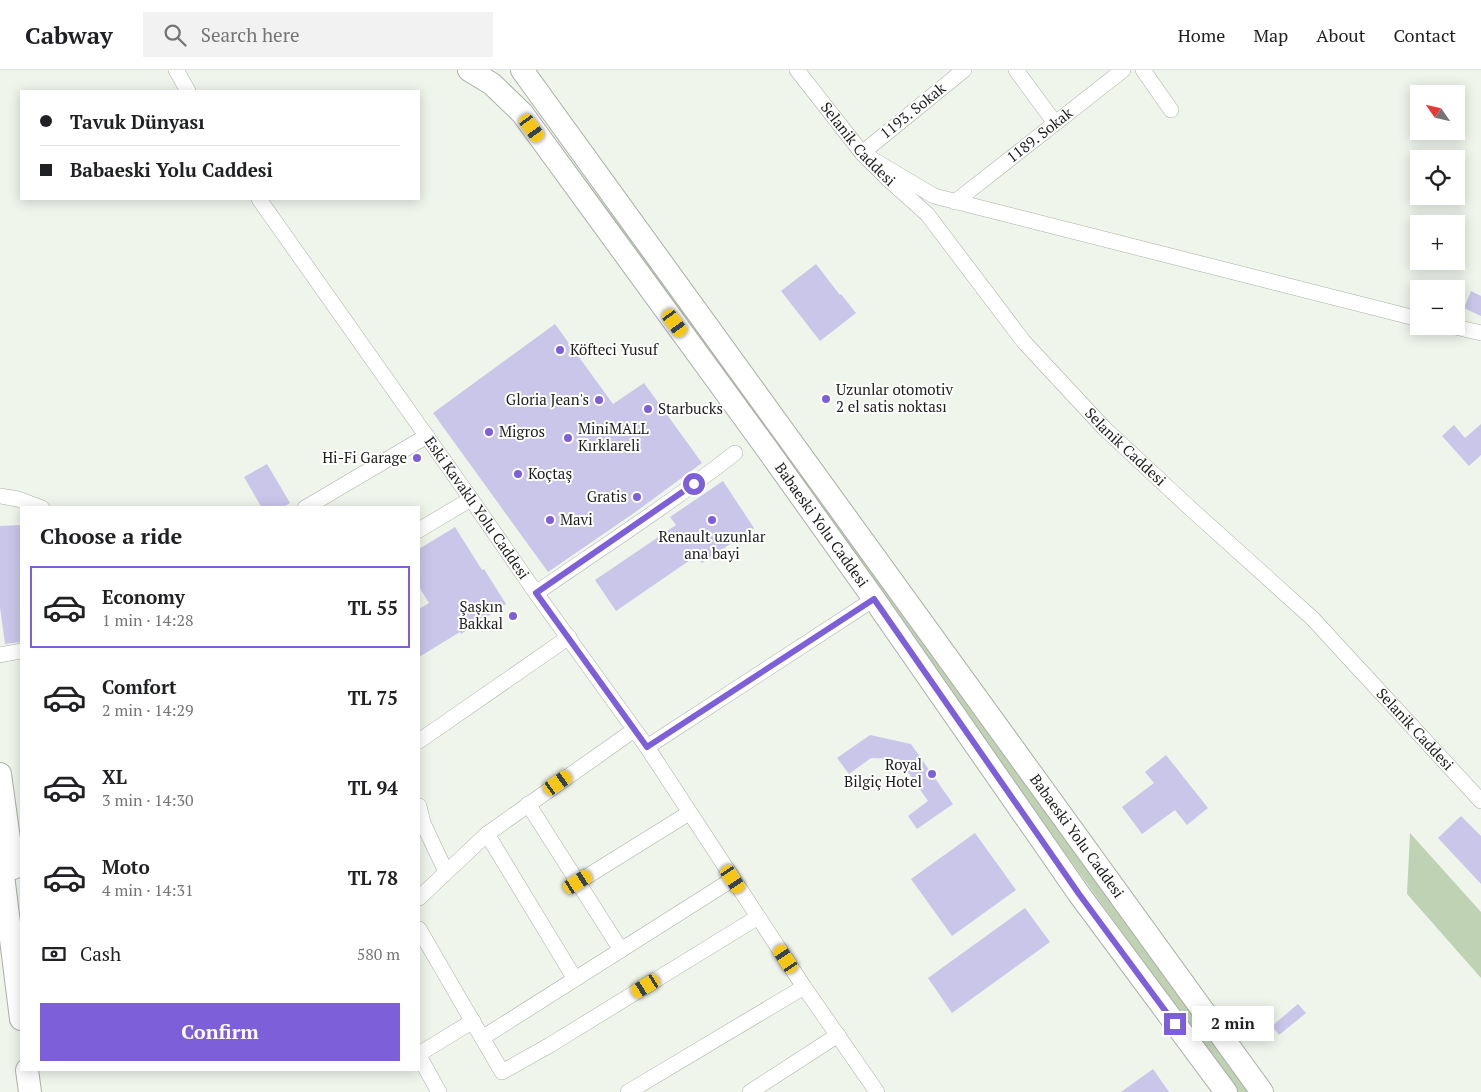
<!DOCTYPE html>
<html lang="en">
<head>
<meta charset="utf-8">
<style>
	:root { --surface:#fff; --page:#f2f2f2; --text:#202124; --muted:#757577; --line:#e0e0e0; --accent:#7e5fda }
	body { margin:0; font-family:"PT Serif",serif; background:var(--page); color:var(--text); height:100vh; display:flex; flex-direction:column; font-size:19px; white-space:nowrap }
	* { box-sizing:border-box; margin:0 }
	p { font-size:16px; color:var(--muted) }
	.icon { flex:none; width:28px; height:28px; fill:none; stroke:currentColor; stroke-width:2; stroke-linecap:round; stroke-linejoin:round }
	.map { position:relative; flex:1; overflow:hidden }
	.side { position:absolute; left:20px; top:436px; width:400px; height:565px; display:flex; flex-direction:column; background:var(--surface); border-radius:0px; box-shadow:0 2px 12px #0003 }
	.side>* { flex:none }
	.guide { position:absolute; left:20px; top:20px; width:400px; height:110px; border-radius:0px; box-shadow:0 2px 12px #0003; display:grid; align-content:center; height:110px; padding:0 20px; background:var(--surface) }
	.needle { width:32px; rotate:304deg }
	.buttons { position:absolute; left:1410px; top:15px; display:grid; gap:10px }
	.buttons a { display:grid; place-items:center; width:55px; height:55px; border-radius:0px; background:var(--surface); box-shadow:0 2px 12px #0003; font-size:25px }
	.end { position:absolute; width:22px; height:22px; margin:-11px; border:6px solid #7e5fda; background:#fff; box-shadow:0 0 0 2px #fff }
	.from { border-radius:50% }
	.bubble { position:absolute; height:35px; border-radius:0px; background:var(--surface); box-shadow:0 2px 12px #0003; font-size:16px; font-weight:600; line-height:35px; text-align:center }
	.car { position:absolute; width:15px; height:30px; margin:-15px -8px; border-radius:6px; box-shadow:0 0 4px 1px #0007; background:linear-gradient(#f5c518 24%,#345 0 40%,#f5c518 0 76%,#345 0 86%,#f5c518 0) }
	.guide b { display:flex; align-items:center; gap:18px; height:48px; font-size:19px }
	.guide b+b { border-top:1px solid var(--line) }
	.guide i { width:12px; height:12px; background:var(--text) }
	ul { padding:0; list-style:none }
	li { display:flex; align-items:center; gap:15px; height:82px; margin:0 10px 8px; padding:0 10px; border:2px solid transparent; border-radius:0px }
	li div { flex:1 }
	li b { display:block; font-size:19px }
	li em { font-style:normal; font-weight:600 }
	li.selected { border-color:var(--accent) }
	li>.icon { width:45px; height:45px; stroke-width:1.5 }
	h2 { padding:0 20px; font-size:22px; line-height:60px }
	.pay { display:flex; align-items:center; gap:12px; height:55px; padding:0 20px; font-size:19px }
	.pay p { margin-inline-start:auto }
	.button { display:flex; gap:10px; margin-top:auto; padding:10px 20px }
	.button a { flex:1; height:58px; border-radius:0px; background:var(--accent); color:#fff; font-size:20px; font-weight:600; line-height:58px; text-align:center }
	header { display:flex; align-items:center; gap:30px; box-sizing:border-box; height:70px; padding:0 25px; background:var(--surface); border-bottom:1px solid var(--line) }
	header strong { font-size:24px }
	nav { display:flex; gap:28px; margin-inline-start:auto; font-size:18px }
	.search { width:350px; height:45px; background:var(--page); display:flex; align-items:center; gap:12px; box-sizing:border-box; padding:0 18px; border-radius:0px; color:var(--muted); font-size:19px }
	.map>svg:first-child { display:block }
	.green { fill:#c0d2b4 }
	.building { fill:#cac6ea }
	.lines { fill:none; stroke-linecap:round; stroke-linejoin:round }
	.minor-casing { stroke:#a9afa6; stroke-width:16 }
	.highway-casing { stroke:#a9afa6; stroke-width:24 }
	.minor { stroke:#fff; stroke-width:15 }
	.highway { stroke:#fff; stroke-width:22 }
	.route { stroke:#7e5fda; stroke-width:6 }
	.poi-dot { fill:#7e5fda; stroke:#fff; stroke-width:2 }
	.labels { text-anchor:middle; stroke-width:4; stroke-linejoin:round; paint-order:stroke }
	.street-label { font-size:15px; fill:#1c1e1b; stroke:#fff }
	.poi-label { font-size:15px; fill:#1c1e1b; stroke:#fff; text-anchor:start }
</style>
</head>
<body>
<header>
<strong>Cabway</strong>
<div class="search"><svg class="icon" aria-label="search" viewBox="0 0 24 24"><circle cx="10" cy="10" r="6"/><path d="M15 15l6 6"/></svg>Search here</div>
<nav><a>Home</a><a>Map</a><a>About</a><a>Contact</a></nav>
</header>
<div class="map">
<svg width="1481" height="1022" viewBox="0 0 1481 1022">
	<rect width="100%" height="100%" fill="#eff5eb"/>
	<!-- green -->
	<path class="green" d="M541 59H548L645 189 1250 1022H1238L1054 768 931 591Z
		M1410 763 1481 842V908L1407 824Z"/>
	<!-- building -->
	<path class="building" d="M816 194 840 225 841 224 856 243 820 271 781 221Z
		M1471 221 1481 226V246L1464 238Z
		M555 254 613 334 644 313 702 393 634 443 548 502 433 343Z
		M1481 354V385L1469 396 1442 366 1454 355 1465 368Z
		M267 394 290 433 282 438H262L244 407Z
		M723 411 754 458 702 493 696 486 616 541 595 510 676 455 670 447Z
		M21 455V572L5 574 0 537V456Z
		M455 457 482 500 484 499 506 534 461 564 460 562 419 587V539L429 533 419 517V479Z
		M870 665 911 674 953 734 917 759 908 746 928 731 899 689 871 688 849 704 837 688Z
		M1166 685 1208 738 1187 755 1175 740 1142 764 1122 737 1154 713 1145 702Z
		M1461 746 1481 766V814L1438 768Z
		M975 763 1016 820 952 866 911 809Z
		M1025 838 1050 872 952 943 928 908Z
		M1298 934 1306 943 1279 965 1272 956Z
		M1153 999 1169 1022H1121Z"/>
	<g class="lines">
		<!-- minor casing -->
		<g class="minor-casing">
			<g id="minor">
				<path d="M176 0 188 21"/>
				<path id="s1" d="M797 0 862 83 889 110 927 144 1024 272 1104 358 1191 439 1312 548 1481 731"/>
				<path d="M964 0 862 83 934 126 1419 249"/>
				<path d="M1016 0 1055 53"/>
				<path d="M1143 0 1171 40"/>
				<path id="s2" d="M259 129 471 429 536 523 647 677 804 917 877 1022"/>
				<path id="s3" d="M955 132 1123 0"/>
				<path d="M1451 256 1481 263"/>
				<path d="M0 426 18 429 42 438"/>
				<path d="M305 438 427 366"/>
				<path d="M419 460 471 429"/>
				<path d="M536 523C603 477 671 433 735 383"/>
				<path d="M0 585 21 581"/>
				<path d="M419 671 569 567"/>
				<path d="M647 677 874 529"/>
				<path d="M528 734 621 880"/>
				<path d="M419 736 423 753"/>
				<path d="M419 756 423 753 446 802"/>
				<path d="M487 764 575 909"/>
				<path d="M578 812 689 743"/>
				<path d="M419 828 487 764 634 660"/>
				<path d="M419 859 502 1002 550 975 758 847"/>
				<path d="M482 968 733 809"/>
				<path d="M419 984 473 951"/>
				<path d="M419 986 439 1022"/>
				<path d="M628 1022 804 917"/>
				<path d="M750 1022 838 965"/>
			</g>
		</g>
		<!-- highway casing -->
		<g class="highway-casing">
			<g id="highway">
				<path id="s4" d="M469 0 492 14 522 43 767 379 874 529 1079 824 1226 1022"/>
				<path id="s5" d="M522 0 1262 1022"/>
				<path d="M0 704 13 798"/>
				<path d="M0 781 21 949"/>
				<path d="M27 1000 30 1022"/>
			</g>
		</g>
		<!-- minor -->
		<use href="#minor" class="minor"/>
		<!-- highway -->
		<use href="#highway" class="highway"/>
	</g>
	<g class="lines">
		<!-- route -->
		<path class="route" d="M694 414 536 523 647 677 874 529 1079 824 1175 954"/>
	</g>
	<!-- markers -->
	<g class="poi-dot">
		<circle cx="560" cy="280" r="5"/>
		<circle cx="826" cy="329" r="5"/>
		<circle cx="599" cy="330" r="5"/>
		<circle cx="648" cy="339" r="5"/>
		<circle cx="489" cy="362" r="5"/>
		<circle cx="568" cy="368" r="5"/>
		<circle cx="417" cy="388" r="5"/>
		<circle cx="518" cy="404" r="5"/>
		<circle cx="637" cy="427" r="5"/>
		<circle cx="550" cy="450" r="5"/>
		<circle cx="712" cy="450" r="5"/>
		<circle cx="513" cy="546" r="5"/>
		<circle cx="932" cy="704" r="5"/>
	</g>
	<g class="labels">
		<!-- street labels -->
		<g class="street-label">
			<text transform="translate(913 41) rotate(-39)" y="5">1193. Sokak</text>
			<text dy="5" stroke="none"><textPath href="#s3" startOffset="108">1189. Sokak</textPath></text>
			<text dy="5" stroke="none"><textPath href="#s1" startOffset="96">Selanik Caddesi</textPath></text>
			<text dy="5" stroke="none"><textPath href="#s1" startOffset="501">Selanik Caddesi</textPath></text>
			<text dy="5" stroke="none"><textPath href="#s2" startOffset="378">Eski Kavaklı Yolu Caddesi</textPath></text>
			<text dy="5" stroke="none"><textPath href="#s4" startOffset="578">Babaeski Yolu Caddesi</textPath></text>
			<text dy="5" stroke="none"><textPath href="#s1" startOffset="906">Selanik Caddesi</textPath></text>
			<text dy="5" stroke="none"><textPath href="#s5" startOffset="946">Babaeski Yolu Caddesi</textPath></text>
		</g>
		<!-- poi labels -->
		<g class="poi-label">
			<text x="570" y="285">Köfteci Yusuf</text>
			<text x="836" y="325">Uzunlar otomotiv<tspan x="836" dy="17">2 el satis noktası</tspan></text>
			<text x="589" y="335" text-anchor="end">Gloria Jean's</text>
			<text x="658" y="344">Starbucks</text>
			<text x="578" y="364">MiniMALL<tspan x="578" dy="17">Kırklareli</tspan></text>
			<text x="499" y="367">Migros</text>
			<text x="407" y="393" text-anchor="end">Hi-Fi Garage</text>
			<text x="528" y="409">Koçtaş</text>
			<text x="627" y="432" text-anchor="end">Gratis</text>
			<text x="560" y="455">Mavi</text>
			<text x="712" y="472" text-anchor="middle">Renault uzunlar<tspan x="712" dy="17">ana bayi</tspan></text>
			<text x="503" y="542" text-anchor="end">Şaşkın<tspan x="503" dy="17">Bakkal</tspan></text>
			<text x="922" y="700" text-anchor="end">Royal<tspan x="922" dy="17">Bilgiç Hotel</tspan></text>
		</g>
	</g>
</svg>
<div class="buttons">
<a><svg class="needle" viewBox="-14 -14 28 28"><path d="M0-13l5 13h-10z" fill="#e53935"/><path d="M0 13l5-13h-10z" fill="#757577"/></svg></a>
<a><svg class="icon" aria-label="locate" viewBox="0 0 24 24"><circle cx="12" cy="12" r="6"/><path d="M12 2v4M12 18v4M2 12h4M18 12h4"/></svg></a>
<a>+</a>
<a>−</a>
</div>
<i class="end from" style="left:694px;top:414px"></i>
<i class="end" style="left:1175px;top:954px"></i>
<div class="bubble" style="left:1192px;top:936px;width:82px">2 min</div>
<i class="car" style="left:532px;top:58px;rotate:144deg"></i>
<i class="car" style="left:675px;top:253px;rotate:144deg"></i>
<i class="car" style="left:558px;top:713px;rotate:55deg"></i>
<i class="car" style="left:733px;top:809px;rotate:146deg"></i>
<i class="car" style="left:578px;top:812px;rotate:58deg"></i>
<i class="car" style="left:786px;top:889px;rotate:327deg"></i>
<i class="car" style="left:646px;top:916px;rotate:239deg"></i>
<div class="guide">
<b><i class="from"></i>Tavuk Dünyası</b>
<b><i></i>Babaeski Yolu Caddesi</b>
</div>
<section class="side">
<h2>Choose a ride</h2>
<ul>
<li class="selected"><svg class="icon" aria-label="car" viewBox="0 0 24 24"><path d="M5 17H2v-5l4-1 3-4h7l3 4 3 1v5h-3M9 17h6M6 11h13"/><circle cx="7" cy="17" r="2"/><circle cx="17" cy="17" r="2"/></svg><div><b>Economy</b><p>1 min · 14:28</p></div><em>TL 55</em></li>
<li><svg class="icon" aria-label="car" viewBox="0 0 24 24"><path d="M5 17H2v-5l4-1 3-4h7l3 4 3 1v5h-3M9 17h6M6 11h13"/><circle cx="7" cy="17" r="2"/><circle cx="17" cy="17" r="2"/></svg><div><b>Comfort</b><p>2 min · 14:29</p></div><em>TL 75</em></li>
<li><svg class="icon" aria-label="car" viewBox="0 0 24 24"><path d="M5 17H2v-5l4-1 3-4h7l3 4 3 1v5h-3M9 17h6M6 11h13"/><circle cx="7" cy="17" r="2"/><circle cx="17" cy="17" r="2"/></svg><div><b>XL</b><p>3 min · 14:30</p></div><em>TL 94</em></li>
<li><svg class="icon" aria-label="car" viewBox="0 0 24 24"><path d="M5 17H2v-5l4-1 3-4h7l3 4 3 1v5h-3M9 17h6M6 11h13"/><circle cx="7" cy="17" r="2"/><circle cx="17" cy="17" r="2"/></svg><div><b>Moto</b><p>4 min · 14:31</p></div><em>TL 78</em></li>
</ul>
<div class="pay"><svg class="icon" aria-label="cash" viewBox="0 0 24 24"><path d="M3 7h18v10H3z"/><circle cx="12" cy="12" r="2"/></svg>Cash<p>580 m</p></div>
<div class="button"><a>Confirm</a></div>
</section>
</div>
</body>
</html>
